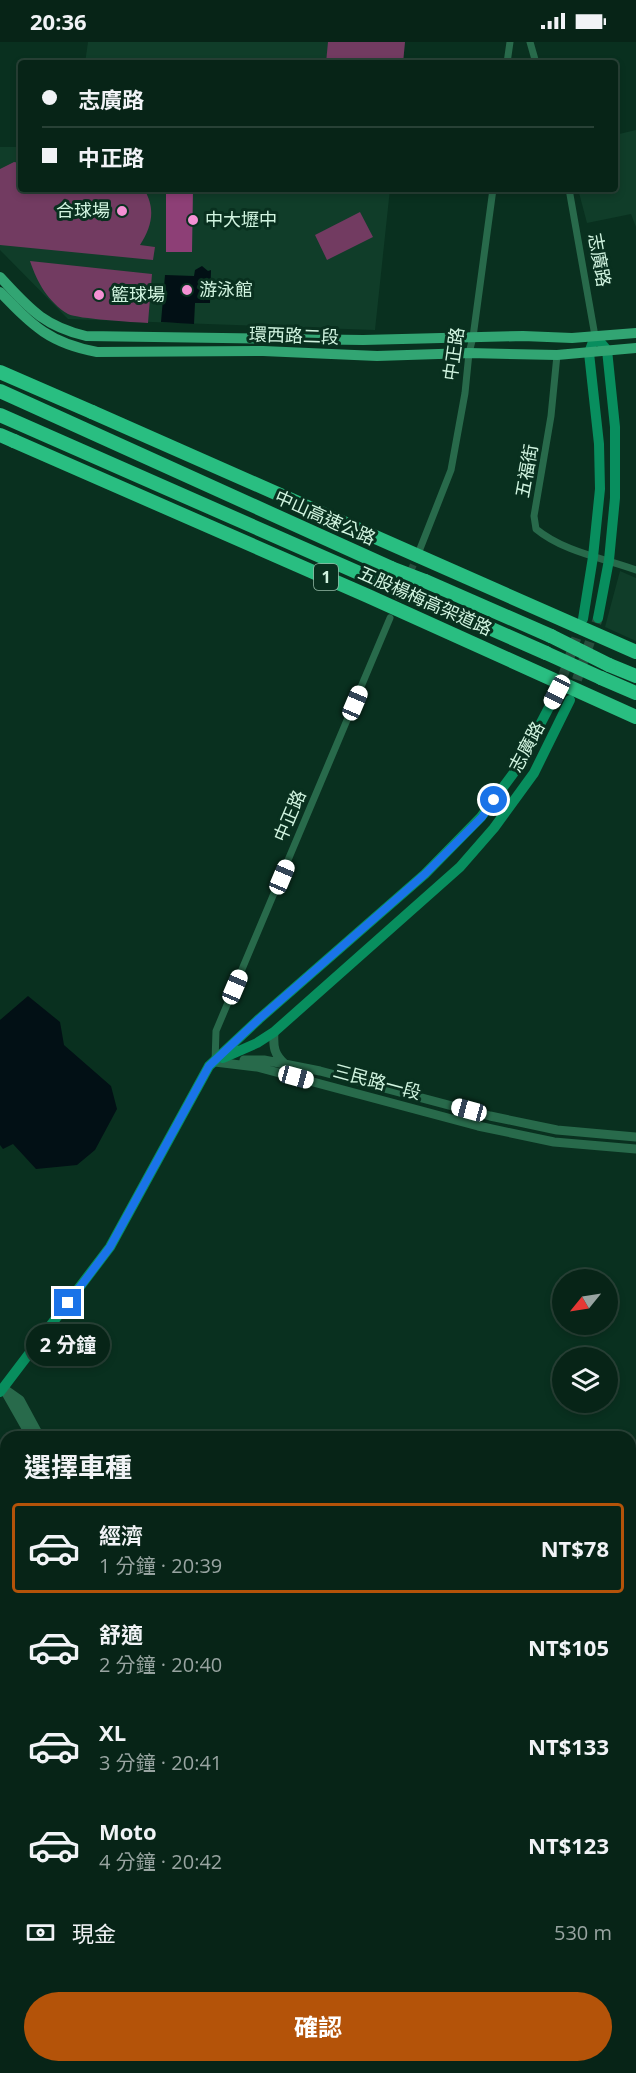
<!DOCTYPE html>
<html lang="zh-TW">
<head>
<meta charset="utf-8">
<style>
	:root { --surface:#072417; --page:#153024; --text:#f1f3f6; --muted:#98a4a1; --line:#284136; --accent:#b45309 }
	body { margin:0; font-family:"Open Sans","Noto Sans TC",sans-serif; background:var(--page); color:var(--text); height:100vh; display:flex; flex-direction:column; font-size:22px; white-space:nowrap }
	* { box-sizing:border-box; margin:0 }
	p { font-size:20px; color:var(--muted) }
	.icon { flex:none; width:33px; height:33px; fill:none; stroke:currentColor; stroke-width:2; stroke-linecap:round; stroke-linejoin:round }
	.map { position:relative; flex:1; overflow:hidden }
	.details { position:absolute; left:0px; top:1389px; width:636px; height:642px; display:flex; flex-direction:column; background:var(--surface); border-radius:18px 18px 0 0; box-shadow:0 3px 9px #0003,0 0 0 2px var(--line) }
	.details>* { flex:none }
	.guide { position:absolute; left:18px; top:18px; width:600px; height:132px; border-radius:6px; box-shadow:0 3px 9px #0003,0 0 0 2px var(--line); display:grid; align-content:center; height:132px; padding:0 24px; background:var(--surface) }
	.needle { width:39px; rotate:240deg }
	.tools { position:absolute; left:552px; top:1227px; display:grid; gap:12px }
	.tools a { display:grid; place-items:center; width:66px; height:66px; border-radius:50%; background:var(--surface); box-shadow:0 3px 9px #0003,0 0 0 2px var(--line); font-size:30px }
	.end { position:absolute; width:27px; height:27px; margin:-14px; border:8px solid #1a73e8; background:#fff; box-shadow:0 0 0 3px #fff }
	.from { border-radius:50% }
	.bubble { position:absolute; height:42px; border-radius:21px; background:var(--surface); box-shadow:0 3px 9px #0003,0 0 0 2px var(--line); font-size:20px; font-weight:700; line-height:42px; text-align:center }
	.car { position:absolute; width:18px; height:36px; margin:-18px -9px; border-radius:8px; box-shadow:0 0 4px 2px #0007; background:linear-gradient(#fff 24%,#345 0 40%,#fff 0 76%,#345 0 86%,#fff 0) }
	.guide b { display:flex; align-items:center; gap:21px; height:57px; font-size:22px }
	.guide b+b { border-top:2px solid var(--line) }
	.guide i { width:15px; height:15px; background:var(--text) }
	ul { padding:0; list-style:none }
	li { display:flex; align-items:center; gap:18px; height:90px; margin:0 12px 9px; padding:0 12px; border:3px solid transparent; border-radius:6px }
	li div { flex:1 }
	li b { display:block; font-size:22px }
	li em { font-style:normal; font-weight:700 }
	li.on { border-color:var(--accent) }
	li>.icon { width:54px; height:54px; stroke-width:1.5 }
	h2 { padding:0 24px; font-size:27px; line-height:72px }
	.pay { display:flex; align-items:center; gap:15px; height:66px; padding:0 24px; font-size:22px }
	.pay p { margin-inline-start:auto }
	.action { display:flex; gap:12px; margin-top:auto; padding:12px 24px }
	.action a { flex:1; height:69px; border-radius:36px; background:var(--accent); color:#fff; font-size:24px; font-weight:700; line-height:69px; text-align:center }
	.status { display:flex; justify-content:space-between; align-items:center; height:42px; padding:0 30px; background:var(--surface); direction:ltr }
	.status svg { height:16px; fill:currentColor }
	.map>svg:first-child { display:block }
	.built { fill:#103d29 }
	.green { fill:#723b61 }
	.forest { fill:#8d3f76 }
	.water { fill:#021015 }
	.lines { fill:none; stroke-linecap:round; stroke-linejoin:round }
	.stream { stroke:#021015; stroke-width:2 }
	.minor-tunnel { stroke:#274d3c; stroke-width:7; stroke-dasharray:7 3.5; stroke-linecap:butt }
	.secondary-tunnel { stroke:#274d3c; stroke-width:10; stroke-dasharray:10 5; stroke-linecap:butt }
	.minor { stroke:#286a4b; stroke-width:7 }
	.tertiary { stroke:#286a4b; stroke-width:9 }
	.secondary { stroke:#088e5e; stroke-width:10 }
	.primary { stroke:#32a573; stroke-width:10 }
	.motorway { stroke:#29be81; stroke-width:14 }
	.motorway-bridge { stroke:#29be81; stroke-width:14 }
	.route { stroke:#1a73e8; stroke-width:8 }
	.poi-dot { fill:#f491d4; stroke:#09301f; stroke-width:2 }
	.labels { text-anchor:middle; stroke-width:6; stroke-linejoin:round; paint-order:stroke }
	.shield { fill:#09301f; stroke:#95b9a6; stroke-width:1.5 }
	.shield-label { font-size:16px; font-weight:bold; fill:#d1f4e0 }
	.poi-label { font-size:18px; fill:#d1f4e0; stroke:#09301f; text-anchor:start }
	.street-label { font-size:18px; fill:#d1f4e0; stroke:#09301f }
</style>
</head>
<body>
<div class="status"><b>20:36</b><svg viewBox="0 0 49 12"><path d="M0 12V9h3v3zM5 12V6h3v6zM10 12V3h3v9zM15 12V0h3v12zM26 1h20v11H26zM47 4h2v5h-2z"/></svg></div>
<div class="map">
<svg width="636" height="2031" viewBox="0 0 636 2031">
	<rect width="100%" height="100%" fill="#09301f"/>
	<!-- built -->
	<path class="built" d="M88 0H405L403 21H85Z
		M636 88V185L631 172 587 181 578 147H615V93Z
		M0 105H21V147H390L375 288 68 277 0 208Z
		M620 529 636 536V599L605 585Z
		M0 1752H6V1931L0 1934Z
		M630 1883 636 1887V2031H360L369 2025H630Z"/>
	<!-- green -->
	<path class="green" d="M328 0H405L403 21H326Z
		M14 120 21 121V147H144C156 167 152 184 140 203L155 205 153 218 0 203V127Z
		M360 170 373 195 327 218 315 193Z
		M30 219 152 232 148 281C133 280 78 277 68 272 48 260 37 240 30 219Z"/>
	<!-- forest -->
	<path class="forest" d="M166 147H193L192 210H166Z
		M636 1705V1853L633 1852V1826L630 1825V1706Z"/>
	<!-- water -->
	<path class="water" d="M202 224 208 229 211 228 210 261H195L194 282 161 280 165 233 194 234 195 228Z
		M28 954 60 980 64 1003 111 1044 117 1067 95 1108 77 1123 36 1127 13 1102 3 1107 0 1103V978Z"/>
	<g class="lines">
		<!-- stream -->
		<path class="stream" d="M630 1469 636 1461
			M630 1517 636 1523
			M630 1659 636 1647
			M630 1831 636 1834
			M273 2031 279 2025"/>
		<!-- minor-tunnel -->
		<path class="minor-tunnel" d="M394 568 418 512"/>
		<!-- secondary-tunnel -->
		<path class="secondary-tunnel" d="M558 648 582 580
			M572 652 598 576"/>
		<!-- minor -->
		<path class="minor" d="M530 0 536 21
			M507 21 510 0
			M569 147 595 294
			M557 313 551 374 534 474 536 487C564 510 603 516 636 528
			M418 512 451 428 465 351 469 311 473 295 493 147
			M215 1020 216 989 390 576
			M399 2025H400
			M507 2025 509 2031
			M381 2031 383 2025
			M413 2031 423 2025"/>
		<!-- tertiary -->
		<path class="tertiary" d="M274 990C273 1005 274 1013 286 1023
			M244 1018H264L320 1029 490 1074 557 1088 636 1095
			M215 1020 257 1025 478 1084 554 1100 636 1107
			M3 1346 20 1358 40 1395
			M6 1351 31 1395"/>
		<!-- secondary -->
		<path class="secondary" d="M583 577 593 515 600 447 599 402 589 311 595 294 607 308 615 385V456L609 518 598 576
			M223 1016 257 1001 274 990 460 825 494 786 534 731 570 658
			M0 1350 110 1205 209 1024 259 977 425 832 481 775 518 725 557 650"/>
		<!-- primary -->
		<path class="primary" d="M0 235C29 266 43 284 86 294L363 298 523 294 572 296 636 291
			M0 250C33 284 49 301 97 310L263 309 377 314 469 311 557 313 636 306"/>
		<!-- motorway -->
		<path class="motorway" d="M0 330 92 370
			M0 349 391 526
			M0 373 384 542
			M0 393 14 399
			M425 539 551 594
			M419 555 546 611
			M609 623 636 634
			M601 636 636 651"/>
		<!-- motorway-bridge -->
		<path class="motorway-bridge" d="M92 370 636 610
			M14 399 368 554 636 675
			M391 526 425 539
			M384 542 419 555
			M551 594 609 623
			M546 611 601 636"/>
	</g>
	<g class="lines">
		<!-- route -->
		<path class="route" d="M68 1261 110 1205 209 1024 259 977 425 832 482 775 494 758"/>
	</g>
	<!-- markers -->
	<g class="poi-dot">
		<circle cx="122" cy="169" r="6"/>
		<circle cx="193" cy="178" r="6"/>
		<circle cx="187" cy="248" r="6"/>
		<circle cx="99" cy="253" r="6"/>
	</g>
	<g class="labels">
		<!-- shield labels -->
		<rect class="shield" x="314" y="522" width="24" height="26" rx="4.5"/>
		<g class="shield-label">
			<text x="326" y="541">1</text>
		</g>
		<!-- poi labels -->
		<g class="poi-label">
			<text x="110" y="175" text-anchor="end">合球場</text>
			<text x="205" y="184">中大壢中</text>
			<text x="199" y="254">游泳館</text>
			<text x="111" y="259">籃球場</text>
		</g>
		<!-- street labels -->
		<g class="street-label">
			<text transform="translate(599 218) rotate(80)" y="6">志廣路</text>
			<text transform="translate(294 294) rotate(2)" y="6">環西路二段</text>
			<text transform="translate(454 312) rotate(-82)" y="6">中正路</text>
			<text transform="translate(527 429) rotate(-80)" y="6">五福街</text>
			<text transform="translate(325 476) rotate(24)" y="6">中山高速公路</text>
			<text transform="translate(425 559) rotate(24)" y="6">五股楊梅高架道路</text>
			<text transform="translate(527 705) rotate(-62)" y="6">志廣路</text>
			<text transform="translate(290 774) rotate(-67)" y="6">中正路</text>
			<text transform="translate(377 1040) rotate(15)" y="6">三民路一段</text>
		</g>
	</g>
</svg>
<div class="tools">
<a><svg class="needle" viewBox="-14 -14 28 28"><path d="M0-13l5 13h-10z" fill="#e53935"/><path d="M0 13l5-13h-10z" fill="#98a4a1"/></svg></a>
<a><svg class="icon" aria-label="layers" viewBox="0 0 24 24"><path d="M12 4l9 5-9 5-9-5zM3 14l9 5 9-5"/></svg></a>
</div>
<i class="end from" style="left:494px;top:758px"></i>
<i class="end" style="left:68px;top:1261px"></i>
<div class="bubble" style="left:26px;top:1282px;width:84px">2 分鐘</div>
<i class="car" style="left:557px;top:650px;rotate:207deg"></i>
<i class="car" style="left:355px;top:661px;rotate:23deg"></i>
<i class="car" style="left:282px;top:835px;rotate:23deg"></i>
<i class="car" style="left:235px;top:945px;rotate:23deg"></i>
<i class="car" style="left:296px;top:1035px;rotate:105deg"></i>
<i class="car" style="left:469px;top:1068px;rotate:285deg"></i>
<div class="guide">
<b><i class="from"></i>志廣路</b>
<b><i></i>中正路</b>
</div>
<section class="details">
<h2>選擇車種</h2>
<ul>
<li class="on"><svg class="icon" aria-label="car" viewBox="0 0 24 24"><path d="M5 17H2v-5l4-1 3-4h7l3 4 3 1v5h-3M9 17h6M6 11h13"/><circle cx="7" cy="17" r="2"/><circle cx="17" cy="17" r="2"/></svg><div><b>經濟</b><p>1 分鐘 · 20:39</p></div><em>NT$78</em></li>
<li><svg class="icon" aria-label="car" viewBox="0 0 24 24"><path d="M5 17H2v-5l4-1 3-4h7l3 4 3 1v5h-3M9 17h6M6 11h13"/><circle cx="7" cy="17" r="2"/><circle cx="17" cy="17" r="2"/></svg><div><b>舒適</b><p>2 分鐘 · 20:40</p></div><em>NT$105</em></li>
<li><svg class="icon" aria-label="car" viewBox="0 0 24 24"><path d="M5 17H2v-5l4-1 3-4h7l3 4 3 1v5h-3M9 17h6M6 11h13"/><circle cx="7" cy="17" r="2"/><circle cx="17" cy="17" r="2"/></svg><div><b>XL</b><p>3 分鐘 · 20:41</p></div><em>NT$133</em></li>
<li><svg class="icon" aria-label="car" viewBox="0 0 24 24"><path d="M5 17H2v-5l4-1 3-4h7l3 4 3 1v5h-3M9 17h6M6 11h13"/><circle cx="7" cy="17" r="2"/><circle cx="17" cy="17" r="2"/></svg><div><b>Moto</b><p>4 分鐘 · 20:42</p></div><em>NT$123</em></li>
</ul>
<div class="pay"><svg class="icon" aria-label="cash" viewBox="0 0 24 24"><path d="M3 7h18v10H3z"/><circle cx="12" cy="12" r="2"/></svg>現金<p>530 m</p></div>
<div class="action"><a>確認</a></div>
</section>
</div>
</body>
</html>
